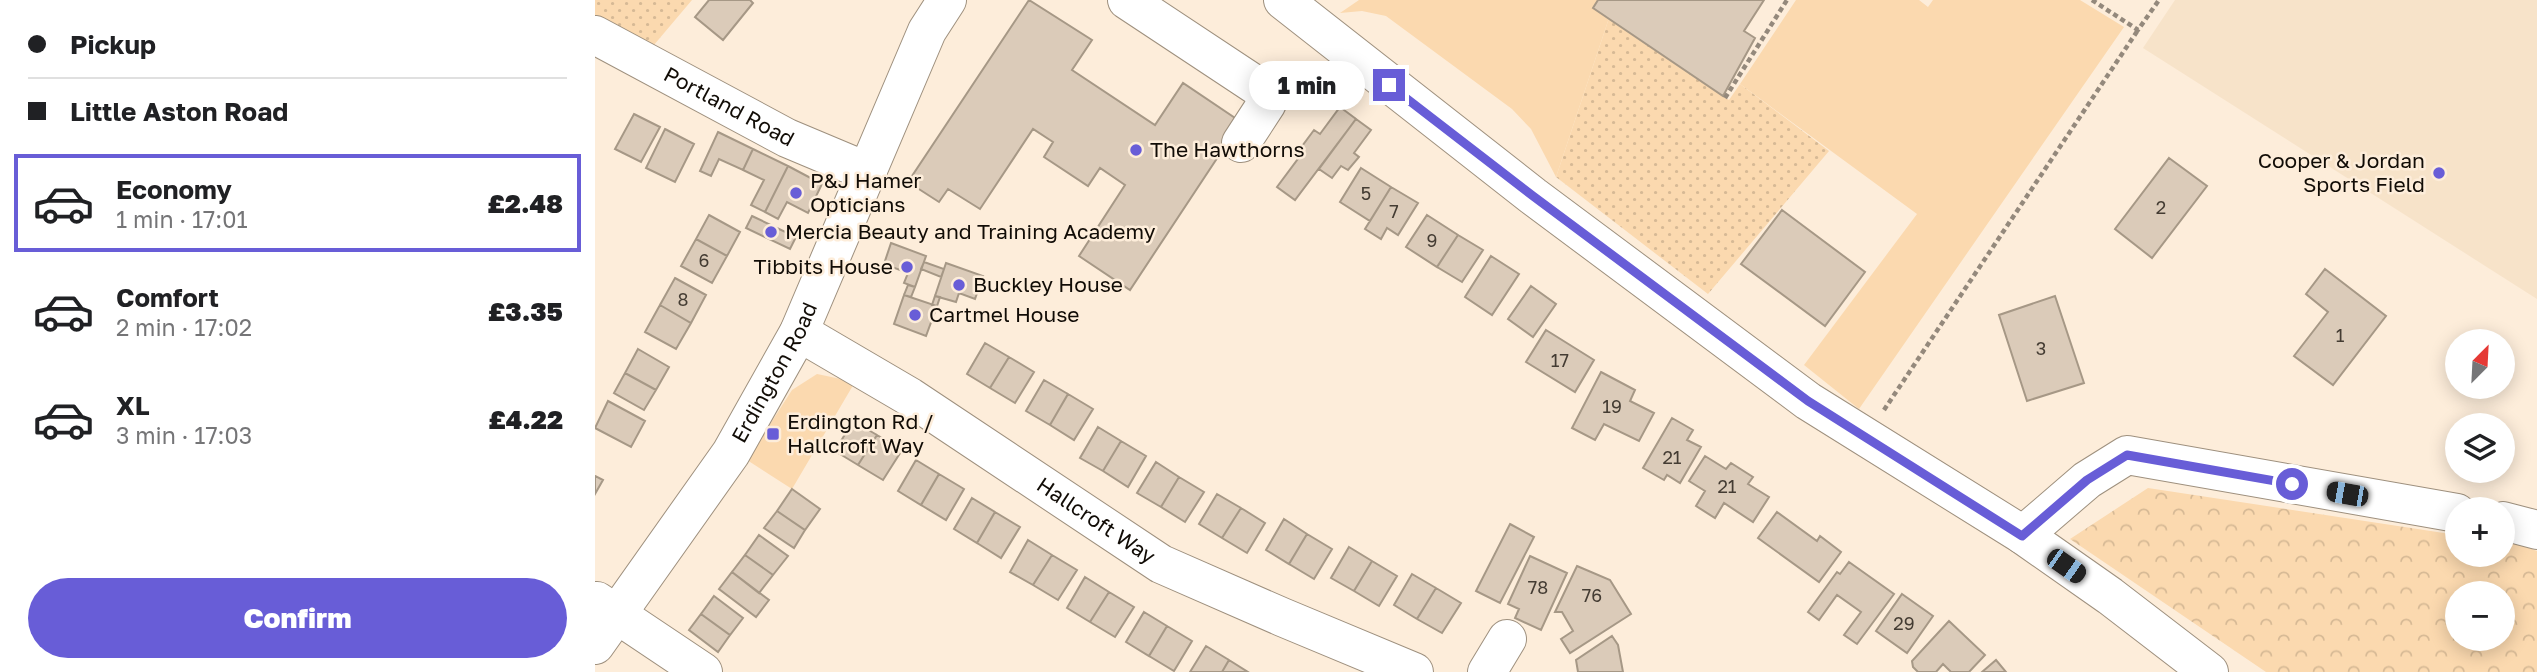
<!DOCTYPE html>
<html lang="en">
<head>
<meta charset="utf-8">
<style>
	:root { --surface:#fff; --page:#f2f2f2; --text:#202124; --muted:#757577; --line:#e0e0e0; --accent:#685dd7 }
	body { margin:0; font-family:"Golos Text",sans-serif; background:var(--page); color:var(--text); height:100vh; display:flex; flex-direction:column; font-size:26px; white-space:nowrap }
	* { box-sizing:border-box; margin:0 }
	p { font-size:23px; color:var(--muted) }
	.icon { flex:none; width:38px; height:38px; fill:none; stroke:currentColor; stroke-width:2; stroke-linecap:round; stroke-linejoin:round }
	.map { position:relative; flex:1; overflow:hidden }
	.details { display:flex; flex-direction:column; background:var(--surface); width:595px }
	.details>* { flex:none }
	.banner { display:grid; align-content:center; height:154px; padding:0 28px; background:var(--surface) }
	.needle { width:46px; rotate:24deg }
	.buttons { position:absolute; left:1850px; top:329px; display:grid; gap:14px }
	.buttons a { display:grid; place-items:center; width:70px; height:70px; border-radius:50%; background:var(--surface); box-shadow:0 4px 18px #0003; font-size:35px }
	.end { position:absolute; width:32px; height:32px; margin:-16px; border:9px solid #685dd7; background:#fff; box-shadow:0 0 0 4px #fff }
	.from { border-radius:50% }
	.bubble { position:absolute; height:49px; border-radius:24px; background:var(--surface); box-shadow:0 4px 18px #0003; font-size:23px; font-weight:800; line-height:49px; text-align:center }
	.car { position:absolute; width:21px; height:42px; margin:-21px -10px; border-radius:9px; box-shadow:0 0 5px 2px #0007; background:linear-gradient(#222 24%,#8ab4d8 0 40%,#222 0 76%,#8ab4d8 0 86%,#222 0) }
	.banner b { display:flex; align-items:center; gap:24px; height:66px; font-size:26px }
	.banner b+b { border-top:2px solid var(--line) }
	.banner i { width:18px; height:18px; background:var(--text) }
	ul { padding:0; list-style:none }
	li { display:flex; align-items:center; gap:21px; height:98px; margin:0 14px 10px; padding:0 14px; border:4px solid transparent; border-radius:0px }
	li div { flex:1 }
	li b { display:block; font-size:26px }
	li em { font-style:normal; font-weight:800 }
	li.selected { border-color:var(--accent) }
	li>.icon { width:63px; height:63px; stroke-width:1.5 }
	.action { display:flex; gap:14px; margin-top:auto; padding:14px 28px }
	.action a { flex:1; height:80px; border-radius:42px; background:var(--accent); color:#fff; font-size:28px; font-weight:800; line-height:80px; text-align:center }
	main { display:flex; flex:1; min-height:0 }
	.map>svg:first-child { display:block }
	.built { fill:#f7e3c9 }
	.grass { fill:#fbd9af }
	.forest { fill:url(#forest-crowns); fill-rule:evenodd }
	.park { fill:url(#park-dots) }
	.building { fill:#dbcbb9; stroke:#a69886; stroke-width:2 }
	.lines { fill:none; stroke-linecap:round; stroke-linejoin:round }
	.minor-casing { stroke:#9e907e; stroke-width:40 }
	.major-casing { stroke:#9e907e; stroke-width:40 }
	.path { stroke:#94897c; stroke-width:4.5; stroke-dasharray:5 3.5; stroke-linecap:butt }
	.minor { stroke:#fff; stroke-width:38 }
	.major { stroke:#fff; stroke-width:38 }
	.route { stroke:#685dd7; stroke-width:9 }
	.poi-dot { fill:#685dd7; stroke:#fdedda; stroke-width:2.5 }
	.labels { text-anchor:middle; stroke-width:5; stroke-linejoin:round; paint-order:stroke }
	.number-label { font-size:18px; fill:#443c33 }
	.street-label { font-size:21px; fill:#110c06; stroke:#fdedda }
	.poi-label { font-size:21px; fill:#110c06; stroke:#fdedda; text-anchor:start }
</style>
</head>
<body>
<main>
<section class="details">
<div class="banner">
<b><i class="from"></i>Pickup</b>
<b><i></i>Little Aston Road</b>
</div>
<ul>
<li class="selected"><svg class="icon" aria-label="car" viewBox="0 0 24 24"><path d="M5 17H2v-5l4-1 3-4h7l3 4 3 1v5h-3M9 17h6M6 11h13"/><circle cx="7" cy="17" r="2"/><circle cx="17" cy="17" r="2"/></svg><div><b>Economy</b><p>1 min · 17:01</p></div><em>£2.48</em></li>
<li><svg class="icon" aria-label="car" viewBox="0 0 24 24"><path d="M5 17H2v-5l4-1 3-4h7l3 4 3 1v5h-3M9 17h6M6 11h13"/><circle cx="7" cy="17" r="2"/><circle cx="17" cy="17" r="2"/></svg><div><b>Comfort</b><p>2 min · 17:02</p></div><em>£3.35</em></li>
<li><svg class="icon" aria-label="car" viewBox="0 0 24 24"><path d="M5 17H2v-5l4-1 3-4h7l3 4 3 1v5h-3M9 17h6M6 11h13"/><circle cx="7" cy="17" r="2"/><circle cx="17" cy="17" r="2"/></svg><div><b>XL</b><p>3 min · 17:03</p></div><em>£4.22</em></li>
</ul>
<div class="action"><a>Confirm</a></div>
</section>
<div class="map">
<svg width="1942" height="672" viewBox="0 0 1942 672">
	<defs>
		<pattern id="forest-crowns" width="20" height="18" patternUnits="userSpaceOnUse" patternTransform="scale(1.75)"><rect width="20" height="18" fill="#fbd9af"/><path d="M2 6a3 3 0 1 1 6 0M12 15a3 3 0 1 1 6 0" fill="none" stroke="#d6b995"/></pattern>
		<pattern id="park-dots" width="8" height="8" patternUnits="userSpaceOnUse" patternTransform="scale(1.75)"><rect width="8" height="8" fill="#fbd9af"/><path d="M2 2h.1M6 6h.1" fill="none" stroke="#d6b995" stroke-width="1.8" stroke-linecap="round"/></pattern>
	</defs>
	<rect width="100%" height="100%" fill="#fdedda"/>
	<!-- built -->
	<path class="built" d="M1580 0H1942V299L1548 48Z"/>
	<!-- grass -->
	<path class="grass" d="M764 0H1003L1014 18 961 177 936 129 917 109 791 16 767 11 745 13Z
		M1201 0H1324L1333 7 1338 0H1485L1529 27 1264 409 1209 365 1322 214 1145 84Z
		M222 374 260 382 197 489 152 460 197 390Z"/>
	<!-- forest -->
	<path class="forest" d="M1553 488 1862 535V555H1908V542L1926 545 1942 551V672H1671L1475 539ZM1862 593H1908V639H1862Z"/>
	<!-- park -->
	<path class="park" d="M0 0H97L53 52 0 24Z
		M1014 18 1134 100 1145 84 1234 151 1113 294 961 177Z"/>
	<!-- building -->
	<path class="building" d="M114 0H155L158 3 128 40 100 17Z
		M434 0 497 40 477 70 560 125 588 83 646 122 535 290 484 256 530 185 505 168 493 186 449 157 458 142 438 129 385 209 353 189 344 202 313 182Z
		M1003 0H1169L1149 31 1160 38 1128 96 998 8Z
		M745 107 761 119 700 200 682 187 705 156 702 153 719 130 725 134Z
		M39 114 65 127 46 162 20 149Z
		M761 119 776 130 759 153 764 157 753 170 746 166 737 178 724 169Z
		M70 129 99 144 80 182 51 168Z
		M123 132 158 149 148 170 124 159 116 176 105 171Z
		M158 149 193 166 170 212 156 205 169 180 148 170Z
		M1574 158 1612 186 1557 258 1520 229Z
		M193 166 227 184 213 213 192 202 183 219 170 212Z
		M766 168 796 187 775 221 745 202Z
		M796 187 823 203 803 235 792 228 786 239 770 229Z
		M1187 210 1270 272 1230 326 1146 264Z
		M114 215 145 232 132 256 101 239Z
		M832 215 863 235 842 267 811 247Z
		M157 216 201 237 195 249 151 228Z
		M863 235 888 250 867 282 842 267Z
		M101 239 132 256 117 283 86 266Z
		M296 243 331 256 320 287 309 283 313 273 289 264Z
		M896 256 924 274 897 315 870 297Z
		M329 262 349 269 346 277 326 269Z
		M351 263 388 276 380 299 364 293 361 302 340 296Z
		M1730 269 1791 316 1738 385 1699 356 1733 312 1711 294Z
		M80 278 111 295 96 323 65 305Z
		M313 285 320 287 316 297 309 295Z
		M936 286 961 304 938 337 913 319Z
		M309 295 342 306 331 336 299 324Z
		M340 296 345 297 342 306 337 305Z
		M1460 296 1489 383 1432 401 1404 315Z
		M65 305 96 323 81 349 50 332Z
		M951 330 999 360 980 392 931 362Z
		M390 343 414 357 395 388 372 374Z
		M43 349 74 367 61 390 30 373Z
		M414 357 439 372 420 403 395 388Z
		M1006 372 1040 390 1035 401 1059 413 1044 441 1009 424 1000 440 977 428Z
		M30 373 61 390 49 410 19 393Z
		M449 380 473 394 455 425 431 411Z
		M473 394 498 409 479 440 455 425Z
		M13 401 50 421 36 447 0 428Z
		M1077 418 1098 430 1092 440 1106 447 1085 483 1072 475 1069 480 1048 468Z
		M258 421 282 435 263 465 240 451Z
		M503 427 526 441 508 471 485 458Z
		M282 435 307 450 288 480 263 465Z
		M526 441 551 456 533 487 508 471Z
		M1110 456 1131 469 1136 463 1158 477 1153 484 1174 497 1158 522 1129 503 1120 518 1101 506 1110 491 1094 481Z
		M321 460 344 474 326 505 303 491Z
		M561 462 584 477 566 507 542 493Z
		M344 474 369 489 351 520 326 505Z
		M0 476 8 480 0 494Z
		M584 477 609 492 590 522 566 507Z
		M197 489 225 509 210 530 182 511Z
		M622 494 646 508 627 538 604 524Z
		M377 498 400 512 382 543 359 529Z
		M646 508 670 523 652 553 627 538Z
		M182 511 210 530 199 548 169 528Z
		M400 512 425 527 406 558 382 543Z
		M1182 512 1222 541 1225 536 1246 552 1224 582 1163 538Z
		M689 519 712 534 694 564 671 550Z
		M915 524 939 537 905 603 881 591Z
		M712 534 737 549 719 579 694 564Z
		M164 535 193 556 178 575 150 555Z
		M433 540 457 555 438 585 415 572Z
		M754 547 777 561 759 591 736 578Z
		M150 555 178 575 164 593 137 572Z
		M457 555 482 570 463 600 438 585Z
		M935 556 972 573 946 630 920 618 924 609 913 604Z
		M777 561 802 576 784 606 759 591Z
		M1254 562 1299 594 1262 644 1249 635 1266 612 1242 595 1224 620 1213 612 1242 572 1245 574Z
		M982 566 1015 580 1036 614 975 653 966 639 978 631 967 612H960Z
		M137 572 174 600 161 617 124 589Z
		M817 574 841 588 822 619 799 605Z
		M490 577 514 592 495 622 472 608Z
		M841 588 866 603 847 633 822 619Z
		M514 592 539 607 520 637 495 622Z
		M1307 594 1338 616 1312 653 1281 631Z
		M119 596 148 618 135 635 106 614Z
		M549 612 572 626 554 656 531 642Z
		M106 614 135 635 123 652 94 630Z
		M1354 621 1390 655 1374 672H1356L1348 664 1341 672H1323L1318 667 1317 661Z
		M572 626 597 641 579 671 554 656Z
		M1017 636 1023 645 1028 672H983L981 660Z
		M611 646 634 660 627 672H595Z
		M634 660 653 672H627Z
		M1401 660 1411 672H1387Z"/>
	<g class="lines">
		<!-- minor casing -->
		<g class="minor-casing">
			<g id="minor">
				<path d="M532 0 665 88 672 103 646 143"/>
				<path id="s1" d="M0 35 192 138 273 172"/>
				<path id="s2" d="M204 332 315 397 566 564 687 617 819 672"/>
				<path d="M1908 521 1942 530"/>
				<path d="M1428 535 1492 480 1532 455 1862 513"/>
				<path d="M2 601 108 672"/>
				<path id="s3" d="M0 645 136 453 204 332 332 31 352 0"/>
				<path d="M892 672 912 639"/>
			</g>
		</g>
		<!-- major casing -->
		<g class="major-casing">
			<path id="major" d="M688 0 938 196 1213 401 1428 535 1515 596 1614 672"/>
		</g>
		<!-- path -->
		<path class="path" d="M1497 0 1543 30 1564 0
			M1130 98 1192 0
			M1289 410 1543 30"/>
		<!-- minor -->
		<use href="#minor" class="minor"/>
		<!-- major -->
		<use href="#major" class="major"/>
	</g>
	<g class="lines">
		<!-- route -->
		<path class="route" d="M794 85 938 196 1213 401 1427 536 1492 480 1532 455 1697 484"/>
	</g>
	<!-- markers -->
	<g class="poi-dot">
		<circle cx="541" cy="150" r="7"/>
		<circle cx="1844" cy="173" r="7"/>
		<circle cx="201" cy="193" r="7"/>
		<circle cx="176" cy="232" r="7"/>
		<circle cx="312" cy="267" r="7"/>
		<circle cx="364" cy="285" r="7"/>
		<circle cx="320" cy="315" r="7"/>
		<rect x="171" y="427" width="14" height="14" rx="3.5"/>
	</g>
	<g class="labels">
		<!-- number labels -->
		<g class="number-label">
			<text x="771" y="200">5</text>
			<text x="1566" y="214">2</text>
			<text x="799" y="218">7</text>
			<text x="837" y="247">9</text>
			<text x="109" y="267">6</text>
			<text x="88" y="306">8</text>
			<text x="1745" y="342">1</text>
			<text x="1446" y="355">3</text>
			<text x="965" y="367">17</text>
			<text x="1017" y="413">19</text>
			<text x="1077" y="464">21</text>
			<text x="1132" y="493">21</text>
			<text x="943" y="594">78</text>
			<text x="997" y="602">76</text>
			<text x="1309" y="630">29</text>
		</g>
		<!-- street labels -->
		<g class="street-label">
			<text dy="7" stroke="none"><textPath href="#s1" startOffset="152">Portland Road</textPath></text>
			<text dy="7" stroke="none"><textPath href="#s3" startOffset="327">Erdington Road</textPath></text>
			<text dy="7" stroke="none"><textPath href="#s2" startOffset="352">Hallcroft Way</textPath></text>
		</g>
		<!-- poi labels -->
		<g class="poi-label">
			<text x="555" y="157">The Hawthorns</text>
			<text x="1830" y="168" text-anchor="end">Cooper &amp; Jordan<tspan x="1830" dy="24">Sports Field</tspan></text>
			<text x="215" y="188">P&amp;J Hamer<tspan x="215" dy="24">Opticians</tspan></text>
			<text x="190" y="239">Mercia Beauty and Training Academy</text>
			<text x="298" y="274" text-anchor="end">Tibbits House</text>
			<text x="378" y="292">Buckley House</text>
			<text x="334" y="322">Cartmel House</text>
			<text x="192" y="429">Erdington Rd /<tspan x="192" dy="24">Hallcroft Way</tspan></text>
		</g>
	</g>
</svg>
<div class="buttons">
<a><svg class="needle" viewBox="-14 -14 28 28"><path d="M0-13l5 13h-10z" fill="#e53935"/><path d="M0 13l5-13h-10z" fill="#757577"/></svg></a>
<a><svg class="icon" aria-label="layers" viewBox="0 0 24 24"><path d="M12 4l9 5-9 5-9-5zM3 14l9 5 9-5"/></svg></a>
<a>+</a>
<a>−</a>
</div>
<i class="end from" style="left:1697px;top:484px"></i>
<i class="end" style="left:794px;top:85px"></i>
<div class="bubble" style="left:654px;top:61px;width:116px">1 min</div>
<i class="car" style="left:1752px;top:494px;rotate:280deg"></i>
<i class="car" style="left:1471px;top:566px;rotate:125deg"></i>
</div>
</main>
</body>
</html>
